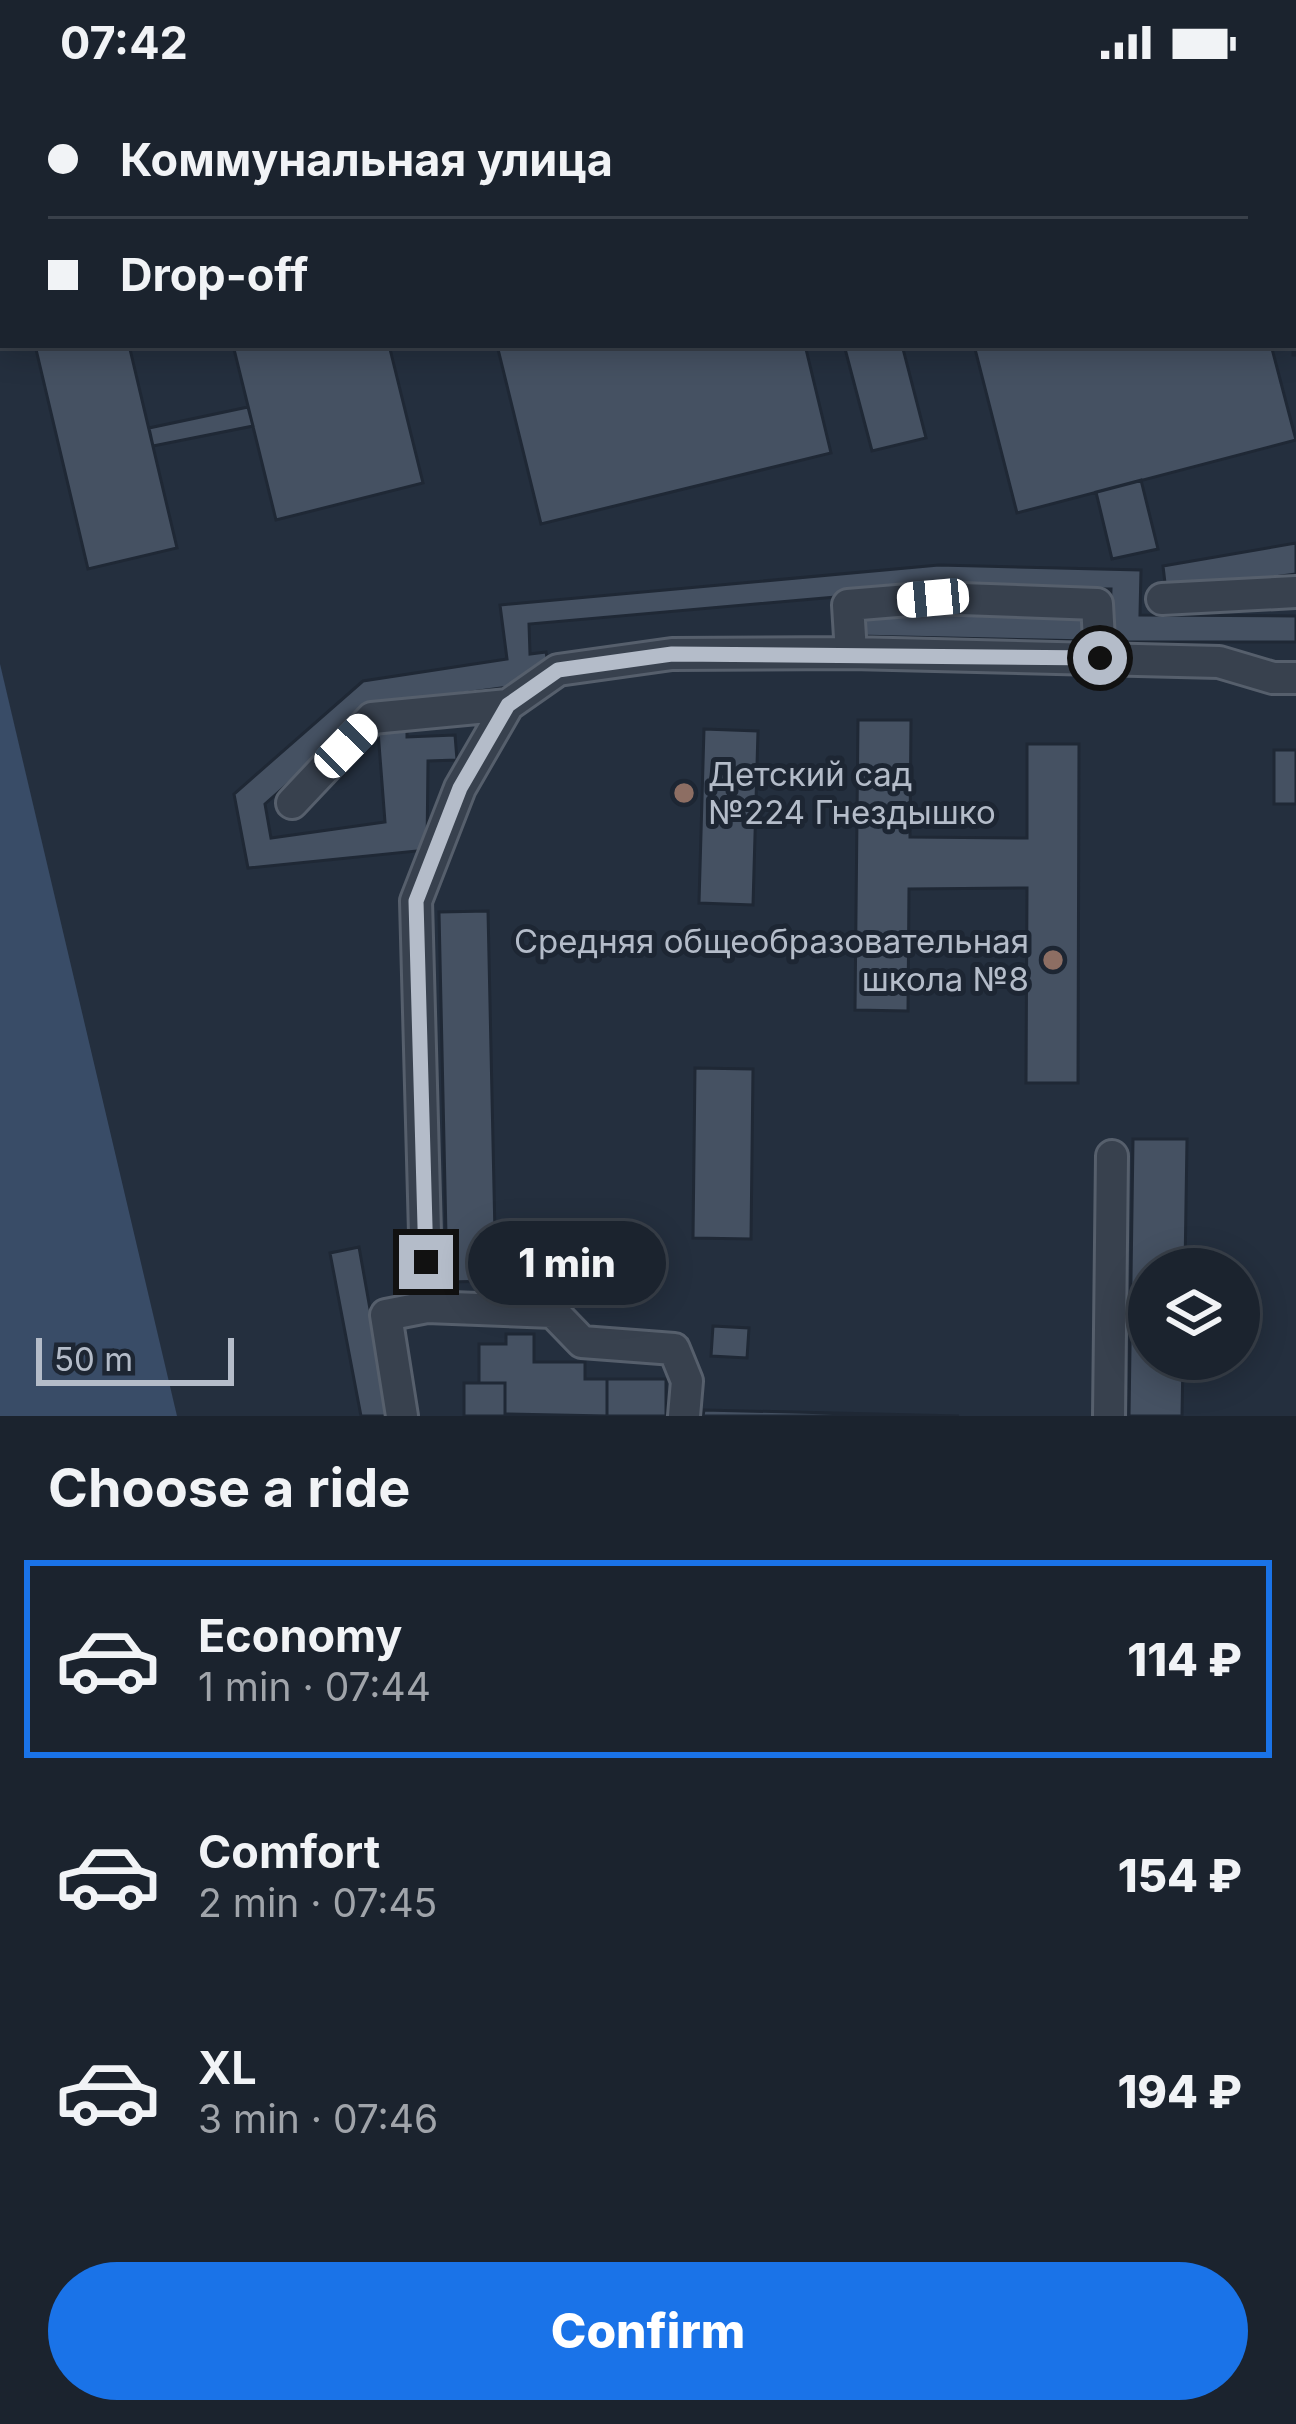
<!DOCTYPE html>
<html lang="en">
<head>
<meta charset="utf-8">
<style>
	:root { --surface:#1b232e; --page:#242b36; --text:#f1f3f6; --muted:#a0a4aa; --line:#39404a; --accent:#1a73e8 }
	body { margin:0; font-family:Inter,sans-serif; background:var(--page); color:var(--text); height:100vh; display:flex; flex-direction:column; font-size:45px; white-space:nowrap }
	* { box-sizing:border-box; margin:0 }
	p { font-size:39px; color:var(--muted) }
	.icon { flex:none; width:66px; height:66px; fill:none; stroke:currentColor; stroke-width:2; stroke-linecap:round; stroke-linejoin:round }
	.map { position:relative; height:1332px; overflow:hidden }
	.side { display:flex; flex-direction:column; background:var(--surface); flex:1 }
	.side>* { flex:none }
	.banner { position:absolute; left:0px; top:0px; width:1296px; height:264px; box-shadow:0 6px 30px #0003,0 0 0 3px var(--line); display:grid; align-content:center; height:264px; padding:0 48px; background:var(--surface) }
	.controls { position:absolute; left:1128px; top:1164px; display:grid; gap:24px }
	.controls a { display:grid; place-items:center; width:132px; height:132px; border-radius:50%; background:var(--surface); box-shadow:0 6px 30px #0003,0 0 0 3px var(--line); font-size:60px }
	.scale { position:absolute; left:36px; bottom:30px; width:198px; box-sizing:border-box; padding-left:12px; border:6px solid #b4bcc9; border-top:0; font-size:33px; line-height:42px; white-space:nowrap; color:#b4bcc9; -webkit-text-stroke:9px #1d2633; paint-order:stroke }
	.end { position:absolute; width:54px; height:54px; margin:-27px; border:15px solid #b4bcc9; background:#111; box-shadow:0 0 0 6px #111 }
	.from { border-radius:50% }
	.bubble { position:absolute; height:84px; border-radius:42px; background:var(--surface); box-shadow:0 6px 30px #0003,0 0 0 3px var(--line); font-size:39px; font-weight:800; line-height:84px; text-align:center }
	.car { position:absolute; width:36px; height:72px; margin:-36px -18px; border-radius:15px; box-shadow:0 0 9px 3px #0007; background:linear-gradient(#fff 24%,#345 0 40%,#fff 0 76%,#345 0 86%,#fff 0) }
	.banner b { display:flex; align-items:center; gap:42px; height:114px; font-size:45px }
	.banner b+b { border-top:3px solid var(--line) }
	.banner i { width:30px; height:30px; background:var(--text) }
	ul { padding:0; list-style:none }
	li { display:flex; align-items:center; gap:36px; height:198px; margin:0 24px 18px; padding:0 24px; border:6px solid transparent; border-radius:0px }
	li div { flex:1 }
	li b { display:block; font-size:45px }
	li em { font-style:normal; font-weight:800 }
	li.current { border-color:var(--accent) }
	li>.icon { width:108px; height:108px; stroke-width:1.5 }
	h2 { padding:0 48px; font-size:54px; line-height:144px }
	.action { display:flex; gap:24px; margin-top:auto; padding:24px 48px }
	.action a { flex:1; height:138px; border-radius:72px; background:var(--accent); color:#fff; font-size:48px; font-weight:800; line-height:138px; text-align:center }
	.status { display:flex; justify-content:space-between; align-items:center; height:84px; padding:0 60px; background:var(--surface); direction:ltr }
	.status svg { height:33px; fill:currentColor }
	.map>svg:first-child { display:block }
	.water { fill:#394c67 }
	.building { fill:#455162; stroke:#1f2835; stroke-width:3 }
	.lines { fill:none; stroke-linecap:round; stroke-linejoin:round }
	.minor-casing { stroke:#565f6c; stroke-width:36 }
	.minor { stroke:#38414e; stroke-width:30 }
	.route { stroke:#b4bcc9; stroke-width:15 }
	.education-dot { fill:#8d6e63; stroke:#1d2633; stroke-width:4.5 }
	.labels { text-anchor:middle; stroke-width:10; stroke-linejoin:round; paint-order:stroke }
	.poi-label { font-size:33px; fill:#b4bcc9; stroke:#1d2633; text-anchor:start }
</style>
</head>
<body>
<div class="status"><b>07:42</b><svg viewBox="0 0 49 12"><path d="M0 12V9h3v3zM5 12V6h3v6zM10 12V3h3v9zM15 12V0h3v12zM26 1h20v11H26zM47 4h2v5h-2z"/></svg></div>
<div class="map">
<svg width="1296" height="1332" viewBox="0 0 1296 1332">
	<rect width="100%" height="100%" fill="#242f3e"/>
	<!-- water -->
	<path class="water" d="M0 580 177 1332H0Z"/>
	<!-- building -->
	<path class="building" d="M902 0H1204L1205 3H903Z
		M1296 149V271H1293V150Z
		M35 261H129L177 464 88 485Z
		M233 261H389L423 399 276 436Z
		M497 261H805L831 369 541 440Z
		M844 261H902L926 354 872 367Z
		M974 261H1271L1296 356 1017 429Z
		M248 323 253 342 153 362 149 344Z
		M1141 396 1158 465 1112 475 1096 408Z
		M1296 459V490L1184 505 1165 499 1163 482Z
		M939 481 1141 486 1140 531 1296 532V558H1109L1111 505 938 504 529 540 530 570 546 568 549 584 516 602 377 621 265 720 271 754 385 738 378 647 407 646V653L455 651 457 676 428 677 427 766 248 784 234 710 363 597 507 575 500 521Z
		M950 529 1091 531V557L857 552 858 531Z
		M858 636H911L910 753 1027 754V660H1079L1078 999H1026L1027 804 909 805 908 927 855 926Z
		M704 645 758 647 753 821 699 819Z
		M1274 666H1296V720H1274Z
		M488 827 496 1197 447 1198 439 828Z
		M695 984 753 985 751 1155 693 1154Z
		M1133 1055H1187L1185 1185H1149V1275H1183L1182 1332H1129Z
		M359 1163 389 1332H361L330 1169Z
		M713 1242 749 1244 747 1274 711 1272Z
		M506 1250H534V1278H585V1295H607V1332L505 1330V1299H479V1260H506Z
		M607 1295H666V1332H607Z
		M464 1299H505V1330L530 1332H464Z
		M704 1326 959 1332H703Z"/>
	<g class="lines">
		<!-- minor casing -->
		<g class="minor-casing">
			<path id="minor" d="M523 3 531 0
				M1162 515 1296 508
				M851 569 848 521 933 514 1097 520 1100 574
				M292 719 372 634 508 621
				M427 1223 553 1228 582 1258 674 1265 687 1297 684 1332
				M402 1332 386 1231 427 1223 416 817 460 704 508 621 558 586 672 570 851 569 1219 578 1273 594H1296
				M1109 1332 1112 1072"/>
		</g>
		<!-- minor -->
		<use href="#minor" class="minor"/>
	</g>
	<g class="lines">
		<!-- route -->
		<path class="route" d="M426 1178 416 817 460 704 508 621 558 586 672 570 1100 574"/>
	</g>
	<!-- markers -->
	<g class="education-dot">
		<circle cx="684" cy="709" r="12"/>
		<circle cx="1053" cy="876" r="12"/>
	</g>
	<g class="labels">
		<!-- poi labels -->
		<g class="poi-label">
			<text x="708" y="702">Детский сад<tspan x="708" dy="38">№224 Гнездышко</tspan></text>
			<text x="1029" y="869" text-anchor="end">Средняя общеобразовательная<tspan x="1029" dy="38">школа №8</tspan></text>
		</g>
	</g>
</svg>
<div class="controls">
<a><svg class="icon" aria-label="layers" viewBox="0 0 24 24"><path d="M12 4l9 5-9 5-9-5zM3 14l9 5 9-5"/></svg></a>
</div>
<div class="scale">50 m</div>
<i class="end from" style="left:1100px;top:574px"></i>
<i class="end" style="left:426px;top:1178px"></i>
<div class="bubble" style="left:468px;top:1137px;width:198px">1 min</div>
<i class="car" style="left:933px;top:514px;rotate:265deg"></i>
<i class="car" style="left:346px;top:662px;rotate:44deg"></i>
<div class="banner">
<b><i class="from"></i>Коммунальная улица</b>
<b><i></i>Drop-off</b>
</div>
</div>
<section class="side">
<h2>Choose a ride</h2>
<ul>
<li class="current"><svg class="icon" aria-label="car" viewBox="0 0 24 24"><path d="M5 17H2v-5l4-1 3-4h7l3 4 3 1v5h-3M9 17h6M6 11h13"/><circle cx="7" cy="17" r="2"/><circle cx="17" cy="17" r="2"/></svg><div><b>Economy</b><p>1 min · 07:44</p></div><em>114 ₽</em></li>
<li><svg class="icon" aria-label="car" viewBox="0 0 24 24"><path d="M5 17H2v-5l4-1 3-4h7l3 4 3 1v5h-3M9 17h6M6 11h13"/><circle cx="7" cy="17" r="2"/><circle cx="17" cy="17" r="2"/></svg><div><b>Comfort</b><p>2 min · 07:45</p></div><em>154 ₽</em></li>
<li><svg class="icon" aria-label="car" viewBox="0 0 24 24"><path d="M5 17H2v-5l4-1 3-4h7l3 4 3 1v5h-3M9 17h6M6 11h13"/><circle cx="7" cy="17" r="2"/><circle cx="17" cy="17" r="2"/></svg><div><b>XL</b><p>3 min · 07:46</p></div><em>194 ₽</em></li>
</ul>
<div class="action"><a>Confirm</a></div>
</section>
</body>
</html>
